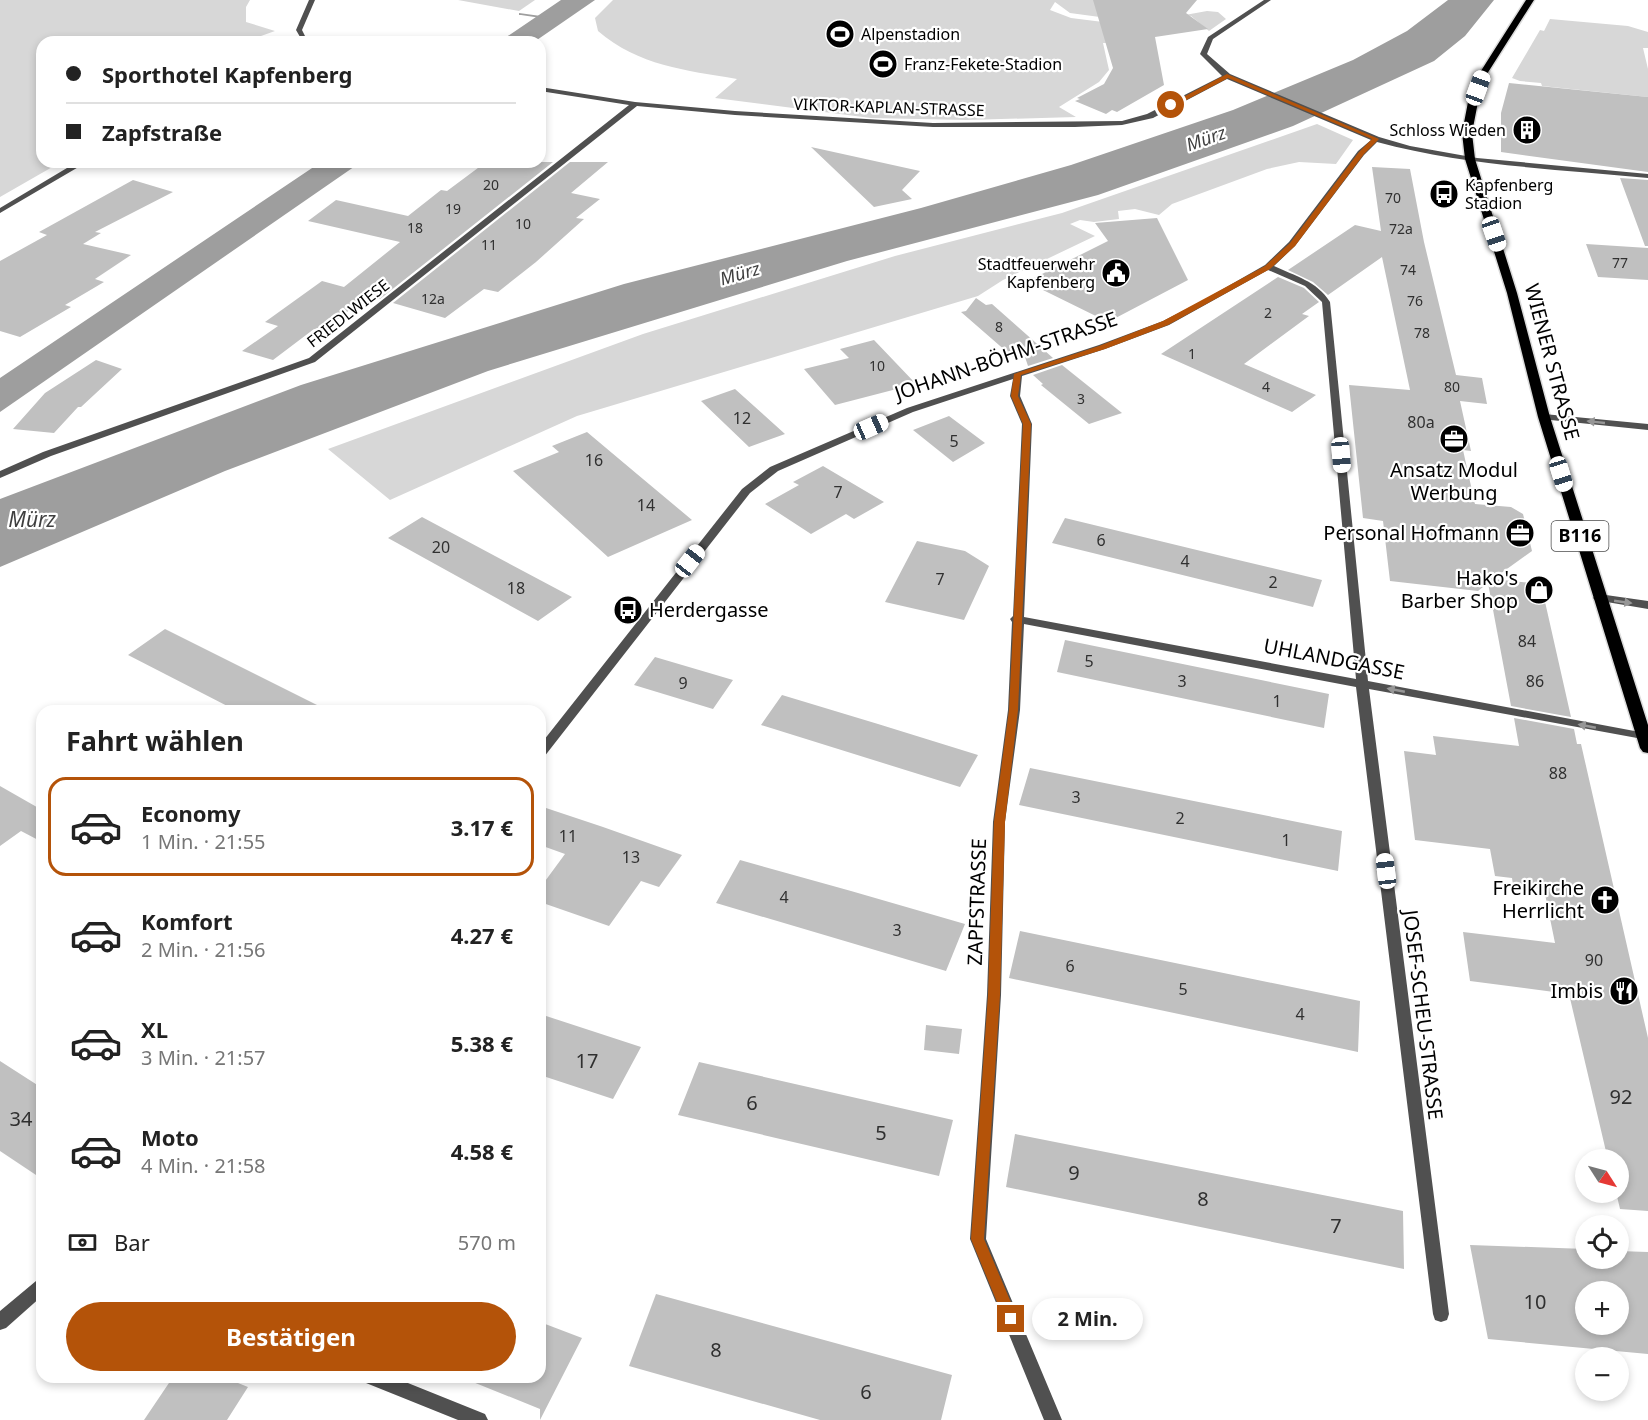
<!DOCTYPE html>
<html lang="de">
<head>
<meta charset="utf-8">
<style>
	:root { --surface:#fff; --page:#f6f6f6; --text:#222; --muted:#767676; --line:#e0e0e0; --accent:#b45309 }
	body { margin:0; font-family:"Noto Sans",sans-serif; background:var(--page); color:var(--text); height:100vh; display:flex; flex-direction:column; font-size:22px; white-space:nowrap }
	* { box-sizing:border-box; margin:0 }
	p { font-size:20px; color:var(--muted) }
	.icon { flex:none; width:33px; height:33px; fill:none; stroke:currentColor; stroke-width:2; stroke-linecap:round; stroke-linejoin:round }
	.map { position:relative; flex:1; overflow:hidden }
	.sheet { position:absolute; left:36px; top:705px; width:510px; height:678px; display:flex; flex-direction:column; background:var(--surface); border-radius:18px; box-shadow:0 3px 9px #0003 }
	.sheet>* { flex:none }
	.banner { position:absolute; left:36px; top:36px; width:510px; height:132px; border-radius:18px; box-shadow:0 3px 9px #0003; display:grid; align-content:center; height:132px; padding:0 30px; background:var(--surface) }
	.needle { width:39px; rotate:126deg }
	.controls { position:absolute; left:1575px; top:1149px; display:grid; gap:12px }
	.controls a { display:grid; place-items:center; width:54px; height:54px; border-radius:50%; background:var(--surface); box-shadow:0 3px 9px #0003; font-size:30px }
	.end { position:absolute; width:27px; height:27px; margin:-14px; border:8px solid #b45309; background:#fff; box-shadow:0 0 0 3px #fff }
	.from { border-radius:50% }
	.bubble { position:absolute; height:42px; border-radius:21px; background:var(--surface); box-shadow:0 3px 9px #0003; font-size:20px; font-weight:700; line-height:42px; text-align:center }
	.car { position:absolute; width:18px; height:36px; margin:-18px -9px; border-radius:8px; box-shadow:0 0 4px 2px #0007; background:linear-gradient(#fff 24%,#345 0 40%,#fff 0 76%,#345 0 86%,#fff 0) }
	.banner b { display:flex; align-items:center; gap:21px; height:57px; font-size:22px }
	.banner b+b { border-top:2px solid var(--line) }
	.banner i { width:15px; height:15px; background:var(--text) }
	ul { padding:0; list-style:none }
	li { display:flex; align-items:center; gap:18px; height:99px; margin:0 12px 9px; padding:0 18px; border:3px solid transparent; border-radius:18px }
	li div { flex:1 }
	li b { display:block; font-size:22px }
	li em { font-style:normal; font-weight:700 }
	li.active { border-color:var(--accent) }
	li>.icon { width:54px; height:54px; stroke-width:1.5 }
	h2 { padding:0 30px; font-size:27px; line-height:72px }
	.pay { display:flex; align-items:center; gap:15px; height:66px; padding:0 30px; font-size:22px }
	.pay p { margin-inline-start:auto }
	.primary-button { display:flex; gap:12px; margin-top:auto; padding:12px 30px }
	.primary-button a { flex:1; height:69px; border-radius:36px; background:var(--accent); color:#fff; font-size:24px; font-weight:700; line-height:69px; text-align:center }
	.map>svg:first-child { display:block }
	.green { fill:#d7d7d7 }
	.water { fill:#9e9e9e }
	.lines { fill:none; stroke-linecap:round; stroke-linejoin:round }
	.stream { fill:#9e9e9e; fill-rule:evenodd }
	.building { fill:#c0c0c0; fill-rule:evenodd }
	.primary-casing { stroke:#dbdbdb; stroke-width:3 }
	.street { fill:#505050; fill-rule:evenodd }
	.primary { fill:#000; fill-rule:evenodd }
	.oneway { fill:#969696 }
	.route { fill:#b45309 }
	.labels { text-anchor:middle; stroke-width:4.5; stroke-linejoin:round; paint-order:stroke }
	.far-number-label { font-size:14px; fill:#303030 }
	.far-poi-label { font-size:16px; fill:#000; stroke:#fff; text-anchor:start }
	.far-street-label { font-size:16px; fill:#000; stroke:#fff }
	.number-label { font-size:16px; fill:#303030 }
	.far-water-label { font-size:18px; font-style:italic; fill:#3f3f3f; stroke:#fff }
	.shield { fill:#fff; stroke:#4c4c4c; stroke-width:1.5 }
	.shield-label { font-size:18px; font-weight:bold; fill:#000 }
	.street-label { font-size:20px; fill:#000; stroke:#fff }
	.poi-label { font-size:20px; fill:#000; stroke:#fff; text-anchor:end }
	.near-number-label { font-size:20px; fill:#303030 }
	.water-label { font-size:21px; font-style:italic; fill:#3f3f3f; stroke:#fff }
</style>
</head>
<body>
<div class="map">
<svg width="1648" height="1420" viewBox="0 0 1648 1420">
	<rect width="100%" height="100%" fill="#fff"/>
	<!-- green -->
	<path class="green" d="M0 0H250L246 7V22L275 31 244 42H42V162H61L0 197Z
		M458 0H535L519 11Z
		M613 0H1197L1122 20 1070 13 1055 2 1050 10 1071 18 1119 24 1148 43H1103L1109 70 1099 82 1059 107 1076 117 966 120 871 118 715 98 737 79C685 70 639 66 598 31L595 18Z
		M1207 11 1218 12 1226 19 1209 31 1191 16 1185 15Z
		M1550 19 1628 26 1648 32V48H1643L1648 69V97L1542 86 1541 83 1520 81 1512 78 1540 30 1544 31Z
		M1317 124 1353 140 1336 164 1299 162 1267 169 1172 204 1159 215 1135 209 1118 211 1119 219 1094 222 1080 220 1070 224 1095 236 1003 280 978 296 577 416 390 500 328 449 643 334 895 256 1062 213Z"/>
	<!-- water -->
	<path class="water" d="M561 0H595L534 42H499Z
		M1448 0H1494L1465 36 1434 61 1293 126 1098 195 847 261 488 371 225 471 0 567V499L301 385 624 284 921 208 1071 165 1233 110 1353 60 1407 31Z
		M321 162H361L0 412V378Z"/>
	<g class="lines">
		<!-- stream -->
		<path class="stream" d="M519 13 548 17 550 18 548 19 521 15H519Z"/>
	</g>
	<!-- building -->
	<path class="building" d="M1093 0H1197L1186 13 1208 29 1155 37 1164 85 1117 112 1112 110 1106 114 1075 101 1080 99 1077 98 1104 84 1113 68Z
		M1509 83 1648 97V172L1501 152V113Z
		M811 147 920 171 902 190 912 199 874 207Z
		M486 162 500 165 504 162H553L380 299 368 296 322 331 314 329 273 360 242 351 278 326 265 322 322 281 344 287 400 242 308 221 336 200 408 216 441 190 447 191Z
		M570 162H608L571 193 600 199 576 218 584 219 536 262 498 292 484 289 445 318 393 303Z
		M1372 167 1410 169 1424 242 1456 375 1482 378 1487 404 1460 401 1471 451 1463 450 1475 504 1511 507 1523 514 1532 551 1493 579 1541 584 1571 717 1511 706 1488 583 1478 591 1390 581 1383 521 1363 518 1349 385 1410 390 1382 257 1328 295 1313 282 1288 270 1355 225 1381 231Z
		M1620 178 1648 180V246H1645Z
		M133 180 173 192 95 232 101 233 83 244 131 255 95 279 104 282 65 305 71 307 20 337 0 331V261L47 235 39 232Z
		M1157 218 1188 280 1108 322 1043 290 1053 287 1034 278 1108 241 1095 223Z
		M1586 244 1648 248V280L1598 277Z
		M1278 277 1304 288 1319 302 1302 314 1309 316 1244 364 1316 395 1292 412 1161 354Z
		M976 298 986 305 992 304 1053 358 1028 366 1025 357 1015 359 961 312 966 311Z
		M874 340 916 384 835 405 804 369 849 358 840 349Z
		M96 360 122 369 81 407H78L54 433 13 429 45 393Z
		M1062 365 1122 413 1089 424 1041 385 1043 384 1033 375Z
		M735 389 785 434 749 447 701 401Z
		M949 416 985 443 953 462 913 430Z
		M587 432 637 474 692 520 608 557 513 471 559 452 552 446Z
		M823 466 884 502 854 519 846 514 811 534 765 504 799 485 793 482Z
		M422 517 495 556 572 597 538 621 388 538Z
		M1065 518 1234 559 1322 580 1313 607 1052 543Z
		M917 541 965 551 989 566 964 620 885 602Z
		M165 629 329 711H237L128 655Z
		M1065 640 1329 694 1324 728 1057 672Z
		M655 657 733 680 713 709 634 685Z
		M782 695 878 724 978 755 960 787 761 725Z
		M1514 718 1574 729 1577 744H1581L1648 1038V1211L1620 1209 1616 1192H1618V1160H1608L1569 994 1470 981 1463 932 1555 943 1544 889 1513 885 1512 878 1495 876 1490 849 1415 840 1404 751 1436 755 1433 736 1519 746Z
		M1030 768 1342 831 1338 871 1019 805Z
		M0 786 42 810V842L21 831 0 846Z
		M540 806 603 827 682 855 659 887 641 881 609 926 540 902V888L565 854 540 845Z
		M740 860 851 891 965 924 946 971 716 903Z
		M1020 931 1360 1001 1358 1052 1009 978Z
		M540 1014 641 1047 613 1099 540 1075Z
		M926 1025 962 1029 959 1054 924 1050Z
		M0 1061 42 1088V1179L0 1151Z
		M699 1062 953 1120 939 1176 678 1115Z
		M1015 1134 1403 1211 1404 1269 1006 1187Z
		M1470 1245 1586 1249V1258H1618V1251L1648 1252V1354L1488 1339ZM1586 1292H1618V1324H1586Z
		M656 1294 952 1375 941 1420H820L629 1366Z
		M540 1322 582 1338 540 1420V1409L463 1378 540 1377Z
		M173 1377H223L248 1387 227 1420H144Z"/>
	<g class="lines">
		<!-- primary casing -->
		<g class="primary-casing">
			<path id="primary" d="M1526 0H1534L1487 74 1478 102 1472 133 1475 159 1517 293 1550 417 1648 725V753L1643 752 1640 748 1538 417 1507 293 1465 159 1462 133 1468 102 1479 74Z"/>
		</g>
		<!-- street -->
		<path class="street" d="M309 0H315L302 30 306 38 311 42H303L296 30Z
			M1264 0H1271L1213 39 1207 54 1230 74 1379 137 1410 146 1477 158 1648 174V178C1557 169 1466 166 1377 142L1364 155 1295 246 1274 266C1295 276 1317 281 1330 302L1368 681 1645 733 1648 734V740L1369 689 1449 1314 1447 1320 1441 1322 1435 1320 1433 1314 1356 687 1024 624 1020 710 1005 822 1001 995 986 1239 1062 1420H1044L970 1239 987 995 993 822 1008 710 1012 622 1010 619 1013 616 1022 424 1010 396 1013 379 913 412 778 471 750 493 544 757 540 758V745L742 489 770 467 907 408 1099 345 1163 321 1202 301 1265 265 1289 242 1358 151 1371 140 1227 79 1153 118 1122 125 1075 127H933L735 115 637 106 315 362 51 456 0 478V471L43 452 309 358 629 105 540 91V87L635 102 735 111 933 123 1122 121 1147 114 1222 76 1200 54 1208 37ZM1268 270 1305 286 1322 302 1356 679 1024 617 1032 424 1020 396 1022 376 1105 349 1169 325Z
			M77 162H87L0 213V208Z
			M1544 414 1648 424V430L1541 419V415Z
			M1599 594 1648 601V609L1595 600 1593 598 1595 596Z
			M42 1278V1296L6 1328 0 1330V1311L36 1281Z
			M363 1377H393L485 1414 488 1420H458L366 1383Z"/>
		<!-- primary -->
		<use href="#primary" class="primary"/>
	</g>
	<!-- one-way arrows -->
	<defs><path id="oneway-solid" d="M-6-.8H1V-3.2L6.5 0L1 3.2V.8H-6Z" transform="scale(1.5)"/></defs>
	<g class="oneway">
		<use href="#oneway-solid" transform="translate(1596 422) rotate(-174)"/>
		<use href="#oneway-solid" transform="translate(1623 602) rotate(8)"/>
		<use href="#oneway-solid" transform="translate(1396 690) rotate(-169)"/>
		<use href="#oneway-solid" transform="translate(1587 726) rotate(-169)"/>
	</g>
	<!-- route -->
	<path class="route" d="M1227 74 1379 139 1364 154 1295 246 1270 269 1168 325 1105 349 1021 375 1018 396 1031 424 1018 710 1005 822 1000 995 984 1239 1018 1319 1016 1324 1011 1326 1006 1324 971 1239 988 995 994 822 1009 710 1023 424 1011 396 1014 374 1099 346 1163 321 1265 266 1290 243 1359 152 1372 139 1228 78 1173 107 1168 105Z"/>
	<!-- icons -->
	<defs>
		<g id="stadium-disc" transform="scale(1.5)"><circle r="9.5" fill="#000" stroke="#fff"/><path d="M0-5a6.5 5 0 1 0 0 10a6.5 5 0 1 0 0-10ZM-3.5-1.8h7v3.6h-7Z" fill="#fff"/></g>
		<g id="building-disc" transform="scale(1.5)"><circle r="9.5" fill="#000" stroke="#fff"/><path d="M-4-6H4V6H1V3H-1V6H-4ZM-2.5-4.3h1.7v1.8h-1.7ZM.8-4.3h1.7v1.8H.8ZM-2.5-1h1.7V.8h-1.7ZM.8-1h1.7V.8H.8Z" fill="#fff"/></g>
		<g id="bus-disc" transform="scale(1.5)"><circle r="9.5" fill="#000" stroke="#fff"/><path d="M-5-6H5V4H4V6H2V4H-2V6H-4V4H-5ZM-3.5-4V0h7V-4ZM-3.5 1.2v1.5H-2V1.2ZM2 1.2v1.5H3.5V1.2Z" fill="#fff"/></g>
		<g id="civic-disc" transform="scale(1.5)"><circle r="9.5" fill="#000" stroke="#fff"/><path d="M-.6-6.5H3V-4.5H.6V-3L4-1V1h2V6H-6V1h2V-1L-.6-3ZM-1.2 2.5V6h2.4V2.5Z" fill="#fff"/></g>
		<g id="office-disc" transform="scale(1.5)"><circle r="9.5" fill="#000" stroke="#fff"/><path d="M-6-3h4V-5.5h4V-3h4V5H-6ZM-1-4.5V-3h2v-1.5ZM-6 0V1H6V0Z" fill="#fff"/></g>
		<g id="shop-disc" transform="scale(1.5)"><circle r="9.5" fill="#000" stroke="#fff"/><path d="M-5-2.5h2.3a2.7 3.5 0 0 1 5.4 0H5L5.5 6h-11ZM-1.5-2.5h3a1.5 2.3 0 0 0-3 0Z" fill="#fff"/></g>
		<g id="church-disc" transform="scale(1.5)"><circle r="9.5" fill="#000" stroke="#fff"/><path d="M-1.2-6h2.4v3.5h3.3v2.4h-3.3V6h-2.4V-.1h-3.3v-2.4h3.3Z" fill="#fff"/></g>
		<g id="restaurant-disc" transform="scale(1.5)"><circle r="9.5" fill="#000" stroke="#fff"/><path d="M-5-6h1v4h1v-4h1v4h1v-4h1v5L-1.5 .5V6h-2V.5L-5-1ZM5-6V6H3V1.5H1.5Q1.5-4 5-6Z" fill="#fff"/></g>
	</defs>
	<g fill-rule="evenodd">
		<use href="#stadium-disc" x="840" y="34"/>
		<use href="#stadium-disc" x="883" y="64"/>
		<use href="#building-disc" x="1527" y="130"/>
		<use href="#bus-disc" x="1444" y="194"/>
		<use href="#civic-disc" x="1116" y="273"/>
		<use href="#office-disc" x="1454" y="439"/>
		<use href="#office-disc" x="1520" y="533"/>
		<use href="#shop-disc" x="1539" y="590"/>
		<use href="#bus-disc" x="628" y="610"/>
		<use href="#church-disc" x="1605" y="900"/>
		<use href="#restaurant-disc" x="1624" y="991"/>
	</g>
	<g class="labels">
		<!-- far-number labels -->
		<g class="far-number-label">
			<text x="491" y="190">20</text>
			<text x="1393" y="203">70</text>
			<text x="453" y="214">19</text>
			<text x="523" y="229">10</text>
			<text x="415" y="233">18</text>
			<text x="1401" y="234">72a</text>
			<text x="489" y="250">11</text>
			<text x="1620" y="268">77</text>
			<text x="1408" y="275">74</text>
			<text x="433" y="304">12a</text>
			<text x="1415" y="306">76</text>
			<text x="1268" y="318">2</text>
			<text x="999" y="332">8</text>
			<text x="1422" y="338">78</text>
			<text x="1192" y="359">1</text>
			<text x="877" y="371">10</text>
			<text x="1266" y="392">4</text>
			<text x="1452" y="392">80</text>
			<text x="1081" y="404">3</text>
		</g>
		<!-- far-poi labels -->
		<g class="far-poi-label">
			<text x="861" y="40">Alpenstadion</text>
			<text x="904" y="70">Franz-Fekete-Stadion</text>
			<text x="1506" y="136" text-anchor="end">Schloss Wieden</text>
			<text x="1465" y="191">Kapfenberg<tspan x="1465" dy="18">Stadion</tspan></text>
			<text x="1095" y="270" text-anchor="end">Stadtfeuerwehr<tspan x="1095" dy="18">Kapfenberg</tspan></text>
		</g>
		<!-- far-street labels -->
		<g class="far-street-label">
			<text transform="translate(889 107) rotate(2)" y="6">VIKTOR-KAPLAN-STRASSE</text>
			<text transform="translate(348 313) rotate(-38)" y="6">FRIEDLWIESE</text>
		</g>
		<!-- number labels -->
		<g class="number-label">
			<text x="742" y="424">12</text>
			<text x="1421" y="428">80a</text>
			<text x="954" y="447">5</text>
			<text x="594" y="466">16</text>
			<text x="838" y="498">7</text>
			<text x="646" y="511">14</text>
			<text x="1101" y="546">6</text>
			<text x="441" y="553">20</text>
			<text x="1185" y="567">4</text>
			<text x="940" y="585">7</text>
			<text x="1273" y="588">2</text>
			<text x="516" y="594">18</text>
			<text x="1527" y="647">84</text>
			<text x="1089" y="667">5</text>
			<text x="1182" y="687">3</text>
			<text x="1535" y="687">86</text>
			<text x="683" y="689">9</text>
			<text x="1277" y="707">1</text>
			<text x="1558" y="779">88</text>
			<text x="1076" y="803">3</text>
			<text x="1180" y="824">2</text>
			<text x="568" y="842">11</text>
			<text x="1286" y="846">1</text>
			<text x="631" y="863">13</text>
			<text x="784" y="903">4</text>
			<text x="897" y="936">3</text>
			<text x="1594" y="966">90</text>
			<text x="1070" y="972">6</text>
			<text x="1183" y="995">5</text>
			<text x="1300" y="1020">4</text>
		</g>
		<!-- far-water labels -->
		<g class="far-water-label">
			<text transform="translate(1206 139) rotate(-20)" y="6">Mürz</text>
			<text transform="translate(740 274) rotate(-16)" y="6">Mürz</text>
		</g>
		<!-- shield labels -->
		<rect class="shield" x="1551.5" y="521" width="57" height="30" rx="4.5"/>
		<g class="shield-label">
			<text x="1580" y="542">B116</text>
		</g>
		<!-- street labels -->
		<g class="street-label">
			<text transform="translate(1006 356) rotate(-19)" y="7">JOHANN-BÖHM-STRASSE</text>
			<text transform="translate(1552 362) rotate(75)" y="7">WIENER STRASSE</text>
			<text transform="translate(1334 659) rotate(11)" y="7">UHLANDGASSE</text>
			<text transform="translate(977 902) rotate(-88)" y="7">ZAPFSTRASSE</text>
			<text transform="translate(1423 1015) rotate(83)" y="7">JOSEF-SCHEU-STRASSE</text>
		</g>
		<!-- poi labels -->
		<g class="poi-label">
			<text x="1454" y="477" text-anchor="middle">Ansatz Modul<tspan x="1454" dy="23">Werbung</tspan></text>
			<text x="1499" y="540">Personal Hofmann</text>
			<text x="1518" y="585">Hako's<tspan x="1518" dy="23">Barber Shop</tspan></text>
			<text x="649" y="617" text-anchor="start">Herdergasse</text>
			<text x="1584" y="895">Freikirche<tspan x="1584" dy="23">Herrlicht</tspan></text>
			<text x="1603" y="998">Imbis</text>
		</g>
		<!-- near-number labels -->
		<g class="near-number-label">
			<text x="587" y="1068">17</text>
			<text x="1621" y="1104">92</text>
			<text x="752" y="1110">6</text>
			<text x="21" y="1126">34</text>
			<text x="881" y="1140">5</text>
			<text x="1074" y="1180">9</text>
			<text x="1203" y="1206">8</text>
			<text x="1336" y="1233">7</text>
			<text x="1535" y="1309">10</text>
			<text x="716" y="1357">8</text>
			<text x="866" y="1399">6</text>
		</g>
		<!-- water labels -->
		<g class="water-label">
			<text x="32" y="527">Mürz</text>
		</g>
	</g>
</svg>
<div class="controls">
<a><svg class="needle" viewBox="-14 -14 28 28"><path d="M0-13l5 13h-10z" fill="#e53935"/><path d="M0 13l5-13h-10z" fill="#767676"/></svg></a>
<a><svg class="icon" aria-label="locate" viewBox="0 0 24 24"><circle cx="12" cy="12" r="6"/><path d="M12 2v4M12 18v4M2 12h4M18 12h4"/></svg></a>
<a>+</a>
<a>−</a>
</div>
<i class="end from" style="left:1171px;top:105px"></i>
<i class="end" style="left:1011px;top:1319px"></i>
<div class="bubble" style="left:1032px;top:1298px;width:111px">2 Min.</div>
<i class="car" style="left:1478px;top:88px;rotate:20deg"></i>
<i class="car" style="left:1494px;top:234px;rotate:161deg"></i>
<i class="car" style="left:871px;top:427px;rotate:66deg"></i>
<i class="car" style="left:1341px;top:455px;rotate:175deg"></i>
<i class="car" style="left:1561px;top:474px;rotate:163deg"></i>
<i class="car" style="left:690px;top:561px;rotate:38deg"></i>
<i class="car" style="left:1386px;top:871px;rotate:353deg"></i>
<div class="banner">
<b><i class="from"></i>Sporthotel Kapfenberg</b>
<b><i></i>Zapfstraße</b>
</div>
<section class="sheet">
<h2>Fahrt wählen</h2>
<ul>
<li class="active"><svg class="icon" aria-label="car" viewBox="0 0 24 24"><path d="M5 17H2v-5l4-1 3-4h7l3 4 3 1v5h-3M9 17h6M6 11h13"/><circle cx="7" cy="17" r="2"/><circle cx="17" cy="17" r="2"/></svg><div><b>Economy</b><p>1 Min. · 21:55</p></div><em>3.17 €</em></li>
<li><svg class="icon" aria-label="car" viewBox="0 0 24 24"><path d="M5 17H2v-5l4-1 3-4h7l3 4 3 1v5h-3M9 17h6M6 11h13"/><circle cx="7" cy="17" r="2"/><circle cx="17" cy="17" r="2"/></svg><div><b>Komfort</b><p>2 Min. · 21:56</p></div><em>4.27 €</em></li>
<li><svg class="icon" aria-label="car" viewBox="0 0 24 24"><path d="M5 17H2v-5l4-1 3-4h7l3 4 3 1v5h-3M9 17h6M6 11h13"/><circle cx="7" cy="17" r="2"/><circle cx="17" cy="17" r="2"/></svg><div><b>XL</b><p>3 Min. · 21:57</p></div><em>5.38 €</em></li>
<li><svg class="icon" aria-label="car" viewBox="0 0 24 24"><path d="M5 17H2v-5l4-1 3-4h7l3 4 3 1v5h-3M9 17h6M6 11h13"/><circle cx="7" cy="17" r="2"/><circle cx="17" cy="17" r="2"/></svg><div><b>Moto</b><p>4 Min. · 21:58</p></div><em>4.58 €</em></li>
</ul>
<div class="pay"><svg class="icon" aria-label="cash" viewBox="0 0 24 24"><path d="M3 7h18v10H3z"/><circle cx="12" cy="12" r="2"/></svg>Bar<p>570 m</p></div>
<div class="primary-button"><a>Bestätigen</a></div>
</section>
</div>
</body>
</html>
